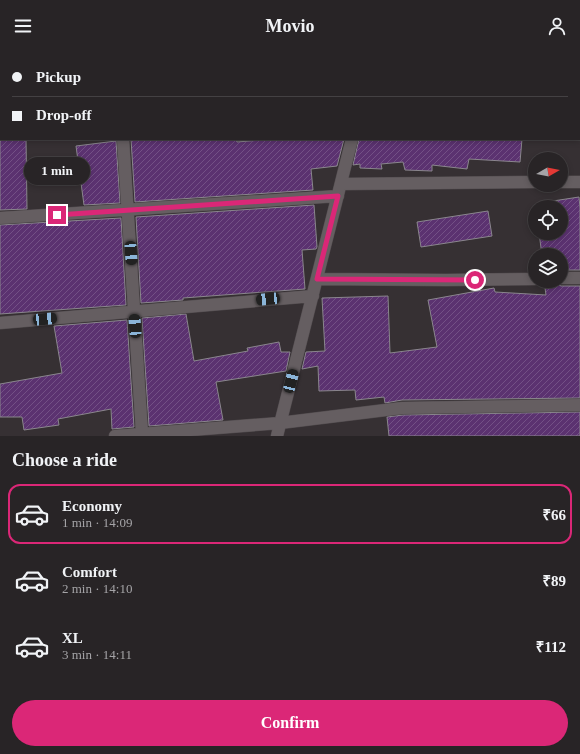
<!DOCTYPE html>
<html lang="en">
<head>
<meta charset="utf-8">
<style>
	:root { --surface:#282426; --page:#343032; --text:#f1f3f6; --muted:#a5a4a7; --line:#444143; --accent:#db2777 }
	body { margin:0; font-family:"Times New Roman",serif; background:var(--page); color:var(--text); height:100vh; display:flex; flex-direction:column; font-size:15px; white-space:nowrap }
	* { box-sizing:border-box; margin:0 }
	p { font-size:13px; color:var(--muted) }
	.icon { flex:none; width:22px; height:22px; fill:none; stroke:currentColor; stroke-width:2; stroke-linecap:round; stroke-linejoin:round }
	.map { position:relative; height:384px; overflow:hidden }
	.panel { display:flex; flex-direction:column; background:var(--surface); flex:1 }
	.panel>* { flex:none }
	.banner { position:absolute; left:0px; top:0px; width:580px; height:88px; box-shadow:0 2px 6px #0003,0 0 0 1px var(--line); display:grid; align-content:center; height:88px; padding:0 12px; background:var(--surface) }
	.needle { width:26px; rotate:81deg }
	.tools { position:absolute; left:528px; top:100px; display:grid; gap:8px }
	.tools a { display:grid; place-items:center; width:40px; height:40px; border-radius:50%; background:var(--surface); box-shadow:0 2px 6px #0003,0 0 0 1px var(--line); font-size:20px }
	.end { position:absolute; width:18px; height:18px; margin:-9px; border:5px solid #db2777; background:#fff; box-shadow:0 0 0 2px #fff }
	.from { border-radius:50% }
	.bubble { position:absolute; height:28px; border-radius:14px; background:var(--surface); box-shadow:0 2px 6px #0003,0 0 0 1px var(--line); font-size:13px; font-weight:600; line-height:28px; text-align:center }
	.car { position:absolute; width:12px; height:24px; margin:-12px -6px; border-radius:5px; box-shadow:0 0 3px 1px #0007; background:linear-gradient(#222 24%,#8ab4d8 0 40%,#222 0 76%,#8ab4d8 0 86%,#222 0) }
	.banner b { display:flex; align-items:center; gap:14px; height:38px; font-size:15px }
	.banner b+b { border-top:1px solid var(--line) }
	.banner i { width:10px; height:10px; background:var(--text) }
	ul { padding:0; list-style:none }
	li { display:flex; align-items:center; gap:12px; height:60px; margin:0 8px 6px; padding:0 4px; border:2px solid transparent; border-radius:12px }
	li div { flex:1 }
	li b { display:block; font-size:15px }
	li em { font-style:normal; font-weight:600 }
	li.active { border-color:var(--accent) }
	li>.icon { width:36px; height:36px; stroke-width:1.5 }
	h2 { padding:0 12px; font-size:18px; line-height:48px }
	.cta { display:flex; gap:8px; margin-top:auto; padding:8px 12px }
	.cta a { flex:1; height:46px; border-radius:24px; background:var(--accent); color:#fff; font-size:16px; font-weight:600; line-height:46px; text-align:center }
	header { display:flex; justify-content:space-between; align-items:center; height:52px; padding:0 12px; background:var(--surface); font-size:18px; font-weight:600 }
	.map>svg:first-child { display:block }
	.building { fill:url(#building-hatch); stroke:#8a868d }
	.lines { fill:none; stroke-linecap:round; stroke-linejoin:round }
	.minor-casing { stroke:#524c4f; stroke-width:13 }
	.minor { stroke:#655e61; stroke-width:12 }
	.route { stroke:#db2777; stroke-width:5 }
</style>
</head>
<body>
<header><svg class="icon" aria-label="menu" viewBox="0 0 24 24"><path d="M4 6h16M4 12h16M4 18h16"/></svg>Movio<svg class="icon" aria-label="person" viewBox="0 0 24 24"><circle cx="12" cy="8" r="4"/><path d="M4 21q1-7 8-7t8 7"/></svg></header>
<div class="map">
<svg width="580" height="384" viewBox="0 0 580 384">
	<defs>
		<pattern id="building-hatch" width="6" height="6" patternUnits="userSpaceOnUse"><rect width="6" height="6" fill="#5b3270"/><path d="M-1 1l2-2M0 6l6-6M5 7l2-2" fill="none" stroke="#735085"/></pattern>
	</defs>
	<rect width="100%" height="100%" fill="#363033"/>
	<!-- building -->
	<path class="building" d="M0 87H26L27 157 0 158Z
		M131 87H236L237 90 274 87H344L337 114 311 117 313 138 135 150Z
		M359 87H522L520 110 469 107 467 117 432 113V119L405 118 403 110 381 112 382 117 360 116V112L353 113Z
		M116 89 120 151 84 153 76 94Z
		M579 145 580 156V218H561V203H542L539 181H561V155H541L540 151Z
		M314 153 317 195 316 197 302 198 305 237 183 246V248L141 251 136 165Z
		M488 159 492 184 421 195 417 170Z
		M121 166 126 253 0 262V173Z
		M544 229H554L557 232 561 234H580V346L402 348 385 351 384 345 356 348 355 338 319 339 318 314 302 317 306 300 325 299 322 246 388 244 390 301 437 295 428 248 494 236 495 240 546 243Z
		M186 262 194 309 248 299 247 296 279 290 281 300H290L286 319 216 330 223 368 149 374 142 266Z
		M127 268 134 375 112 377 111 357 58 367 59 373 24 378 22 365H0V332L62 321 54 274Z
		M580 360V384H389L387 365 403 363Z"/>
	<g class="lines">
		<!-- minor casing -->
		<g class="minor-casing">
			<path id="minor" d="M120 0V1
				M374 1V0
				M579 14H580
				M0 42H1
				M123 87 142 381
				M561 130H580
				M341 132 535 130
				M0 166 338 144
				M561 226H580
				M317 227 446 228 535 227
				M0 271 313 244
				M115 384 280 371 402 356 580 353
				M277 384 352 87"/>
		</g>
		<!-- minor -->
		<use href="#minor" class="minor"/>
	</g>
	<g class="lines">
		<!-- route -->
		<path class="route" d="M57 163 338 144 317 227 475 228"/>
	</g>
</svg>
<div class="tools">
<a><svg class="needle" viewBox="-14 -14 28 28"><path d="M0-13l5 13h-10z" fill="#e53935"/><path d="M0 13l5-13h-10z" fill="#a5a4a7"/></svg></a>
<a><svg class="icon" aria-label="locate" viewBox="0 0 24 24"><circle cx="12" cy="12" r="6"/><path d="M12 2v4M12 18v4M2 12h4M18 12h4"/></svg></a>
<a><svg class="icon" aria-label="layers" viewBox="0 0 24 24"><path d="M12 4l9 5-9 5-9-5zM3 14l9 5 9-5"/></svg></a>
</div>
<i class="end from" style="left:475px;top:228px"></i>
<i class="end" style="left:57px;top:163px"></i>
<div class="bubble" style="left:24px;top:105px;width:66px">1 min</div>
<i class="car" style="left:131px;top:201px;rotate:176deg"></i>
<i class="car" style="left:268px;top:247px;rotate:265deg"></i>
<i class="car" style="left:45px;top:267px;rotate:85deg"></i>
<i class="car" style="left:135px;top:274px;rotate:356deg"></i>
<i class="car" style="left:291px;top:329px;rotate:14deg"></i>
<div class="banner">
<b><i class="from"></i>Pickup</b>
<b><i></i>Drop-off</b>
</div>
</div>
<section class="panel">
<h2>Choose a ride</h2>
<ul>
<li class="active"><svg class="icon" aria-label="car" viewBox="0 0 24 24"><path d="M5 17H2v-5l4-1 3-4h7l3 4 3 1v5h-3M9 17h6M6 11h13"/><circle cx="7" cy="17" r="2"/><circle cx="17" cy="17" r="2"/></svg><div><b>Economy</b><p>1 min · 14:09</p></div><em>₹66</em></li>
<li><svg class="icon" aria-label="car" viewBox="0 0 24 24"><path d="M5 17H2v-5l4-1 3-4h7l3 4 3 1v5h-3M9 17h6M6 11h13"/><circle cx="7" cy="17" r="2"/><circle cx="17" cy="17" r="2"/></svg><div><b>Comfort</b><p>2 min · 14:10</p></div><em>₹89</em></li>
<li><svg class="icon" aria-label="car" viewBox="0 0 24 24"><path d="M5 17H2v-5l4-1 3-4h7l3 4 3 1v5h-3M9 17h6M6 11h13"/><circle cx="7" cy="17" r="2"/><circle cx="17" cy="17" r="2"/></svg><div><b>XL</b><p>3 min · 14:11</p></div><em>₹112</em></li>
</ul>
<div class="cta"><a>Confirm</a></div>
</section>
</body>
</html>
